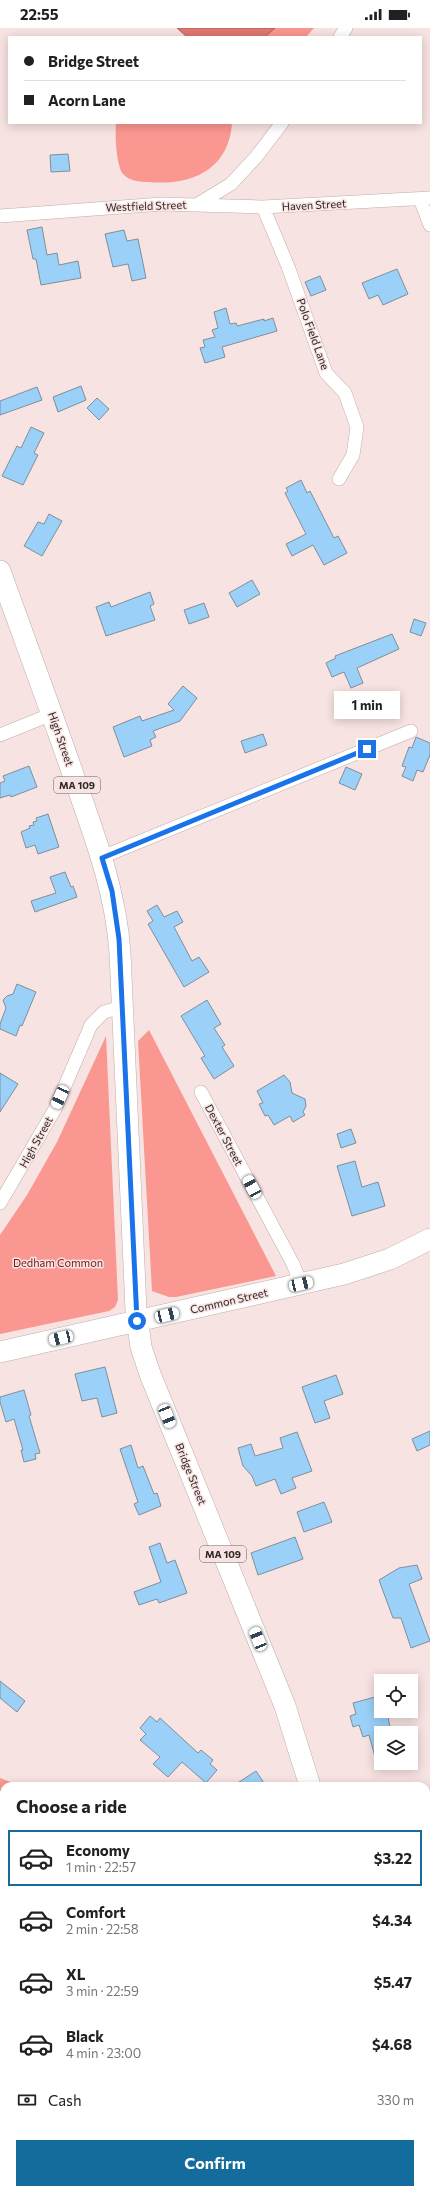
<!DOCTYPE html>
<html lang="en">
<head>
<meta charset="utf-8">
<style>
	:root { --surface:#fff; --page:#f6f6f6; --text:#202124; --muted:#757577; --line:#e0e0e0; --accent:#146c9c }
	body { margin:0; font-family:Commissioner,sans-serif; background:var(--page); color:var(--text); height:100vh; display:flex; flex-direction:column; font-size:15px; white-space:nowrap }
	* { box-sizing:border-box; margin:0 }
	p { font-size:13px; color:var(--muted) }
	.icon { flex:none; width:22px; height:22px; fill:none; stroke:currentColor; stroke-width:2; stroke-linecap:round; stroke-linejoin:round }
	.map { position:relative; flex:1; overflow:hidden }
	.panel { position:absolute; left:0px; top:1754px; width:430px; height:412px; display:flex; flex-direction:column; background:var(--surface); border-radius:12px 12px 0 0; box-shadow:0 2px 10px #0003 }
	.panel>* { flex:none }
	.hud { position:absolute; left:8px; top:8px; width:414px; height:88px; border-radius:0px; box-shadow:0 2px 10px #0003; display:grid; align-content:center; height:88px; padding:0 16px; background:var(--surface) }
	.fabs { position:absolute; left:374px; top:1646px; display:grid; gap:8px }
	.fabs a { display:grid; place-items:center; width:44px; height:44px; border-radius:0px; background:var(--surface); box-shadow:0 2px 10px #0003; font-size:20px }
	.end { position:absolute; width:18px; height:18px; margin:-9px; border:5px solid #1a73e8; background:#fff; box-shadow:0 0 0 2px #fff }
	.from { border-radius:50% }
	.bubble { position:absolute; height:28px; border-radius:0px; background:var(--surface); box-shadow:0 2px 10px #0003; font-size:13px; font-weight:700; line-height:28px; text-align:center }
	.car { position:absolute; width:12px; height:24px; margin:-12px -6px; border-radius:5px; box-shadow:0 0 3px 1px #0007; background:linear-gradient(#fff 24%,#345 0 40%,#fff 0 76%,#345 0 86%,#fff 0) }
	.hud b { display:flex; align-items:center; gap:14px; height:38px; font-size:15px }
	.hud b+b { border-top:1px solid var(--line) }
	.hud i { width:10px; height:10px; background:var(--text) }
	ul { padding:0; list-style:none }
	li { display:flex; align-items:center; gap:12px; height:56px; margin:0 8px 6px; padding:0 8px; border:2px solid transparent; border-radius:0px }
	li div { flex:1 }
	li b { display:block; font-size:15px }
	li em { font-style:normal; font-weight:700 }
	li.selected { border-color:var(--accent) }
	li>.icon { width:36px; height:36px; stroke-width:1.5 }
	h2 { padding:0 16px; font-size:18px; line-height:48px }
	.pay { display:flex; align-items:center; gap:10px; height:44px; padding:0 16px; font-size:15px }
	.pay p { margin-inline-start:auto }
	.primary-button { display:flex; gap:8px; margin-top:auto; padding:8px 16px }
	.primary-button a { flex:1; height:46px; border-radius:0px; background:var(--accent); color:#fff; font-size:16px; font-weight:700; line-height:46px; text-align:center }
	.status { display:flex; justify-content:space-between; align-items:center; height:28px; padding:0 20px; background:var(--surface); direction:ltr }
	.status svg { height:11px; fill:currentColor }
	.map>svg:first-child { display:block }
	.green { fill:#fa9790 }
	.water { fill:#df7771; stroke:#aa5f5a }
	.building { fill:#9bd1f8; stroke:#808e99 }
	.lines { fill:none; stroke-linecap:round; stroke-linejoin:round }
	.street-casing { stroke:#bfacaa; stroke-width:14 }
	.primary-casing { stroke:#bfacaa; stroke-width:22 }
	.street { stroke:#fff; stroke-width:13 }
	.primary { stroke:#fff; stroke-width:21 }
	.route { stroke:#1a73e8; stroke-width:5 }
	.labels { text-anchor:middle; stroke-width:3; stroke-linejoin:round; paint-order:stroke }
	.shield { fill:#f7e3e1; stroke:#6b5f5e; stroke-width:1 }
	.shield-label { font-size:10px; font-weight:bold; fill:#2f2726 }
	.street-label { font-size:11px; fill:#2f2726; stroke:#f7e3e1 }
	.park-label { font-size:11px; fill:#731519; stroke:#f7e3e1 }
</style>
</head>
<body>
<div class="status"><b>22:55</b><svg viewBox="0 0 49 12"><path d="M0 12V9h3v3zM5 12V6h3v6zM10 12V3h3v9zM15 12V0h3v12zM26 1h20v11H26zM47 4h2v5h-2z"/></svg></div>
<div class="map">
<svg width="430" height="2166" viewBox="0 0 430 2166">
	<rect width="100%" height="100%" fill="#f7e3e1"/>
	<!-- green -->
	<path class="green" d="M275 0H314L306 9H265Z
		M116 95H232C229 142 191 158 149 154 140 154 129 153 123 146 116 137 115 107 116 95Z
		M149 1002 276 1248 176 1269H169L152 1263 138 1013Z
		M106 1008 118 1272 115 1279 109 1283 0 1306V1207L27 1167 57 1114Z
		M0 1750 16 1756 47 1758H4V2085L0 2081Z
		M426 2119H430V2139L426 2135Z"/>
	<!-- water -->
	<path class="water" d="M177 0H275L265 9H187Z
		M430 1918V2119H426V1924Z
		M0 2081 4 2085V2162H372V2166H0Z"/>
	<!-- building -->
	<path class="building" d="M68 126 70 143 51 144 50 127Z
		M42 199 47 227 57 225 59 237 78 233 81 250 41 257 36 231H33L27 202Z
		M124 202 127 213 138 211 146 250 132 253 128 236 113 239 105 206Z
		M397 241 408 266 383 277 378 267 369 271 362 255Z
		M320 248 326 262 311 268 305 254Z
		M226 280 230 296 236 295 237 298 264 291V293L273 290 277 303 222 319 225 329 205 335 200 320 205 319 203 312 215 309 212 302 218 300 214 284Z
		M81 358 86 372 58 384 53 369Z
		M37 359 42 372 0 387V373Z
		M97 370 109 381 99 392 87 380Z
		M31 399 44 405 34 425 38 427 23 457 2 448 17 418 21 420Z
		M301 452 307 465 310 463 334 510 338 508 347 525 324 537 313 517 292 528 286 516 306 506 285 465 288 463 286 460Z
		M49 486 62 493 42 528 24 518 38 494 44 496Z
		M252 552 260 566 237 579 229 565Z
		M150 564 154 576 150 578 155 592 106 608 96 579 109 574 111 579Z
		M204 575 209 589 189 596 184 582Z
		M414 591 426 595 421 608 410 604Z
		M392 606 399 621 357 640 363 655 351 660 344 644 332 649 326 635 336 630 335 628Z
		M183 658 197 670 180 693 153 703 156 709 150 712 152 718 124 729 113 699 140 688 142 693 174 682 168 676Z
		M263 706 267 717 245 725 241 713Z
		M416 709 430 715V727L423 744 417 742 413 753 402 748 406 739 402 738 409 719 412 720Z
		M29 738 37 759 11 769 10 767 0 770V755L5 753 3 748Z
		M346 739 362 746 355 762 339 755Z
		M48 786 59 819 38 826 35 817 26 820 21 804 30 800 29 798 34 797 33 794 37 793 36 790Z
		M65 844 71 859 73 858 77 869 35 884 31 873 56 865 50 849Z
		M157 877 164 889 177 883 183 894 174 899 192 933 199 929 209 944 184 959 148 896 153 893 147 883Z
		M17 956 36 964 22 998 20 997 16 1008 0 1001V996L6 980 3 972 7 968 13 966Z
		M207 972 221 996 214 1000 225 1017 222 1019 234 1038 214 1051 201 1030 205 1028 181 988Z
		M0 1045 18 1056 0 1084Z
		M284 1047 290 1054 292 1065 305 1071 306 1078 303 1084 305 1087 293 1094 290 1088 274 1097 268 1087 265 1088 259 1076 263 1075 257 1063Z
		M351 1101 356 1115 341 1120 337 1106Z
		M355 1133 362 1159 378 1154 385 1178 352 1188 337 1138Z
		M105 1339 117 1385 102 1389 97 1370 82 1373 75 1346Z
		M336 1347 343 1366 324 1373 330 1390 315 1395 302 1359Z
		M24 1362 31 1387 29 1388 40 1425 35 1426 36 1431 24 1434 21 1422H23L14 1391 6 1394 0 1374V1369Z
		M430 1403V1417L417 1423 412 1411Z
		M297 1404 312 1443 292 1450 296 1460 281 1466 275 1451 256 1458 252 1448 243 1438 238 1420 251 1416 255 1428 283 1420 280 1410Z
		M131 1417 138 1440 143 1438 154 1466 157 1465 161 1478 139 1487 134 1476 138 1474 120 1421Z
		M324 1474 332 1494 304 1504 297 1484Z
		M295 1509 303 1531 258 1547 251 1525Z
		M160 1515 167 1535 175 1532 187 1565 159 1575 157 1571 139 1577 134 1564 161 1554 149 1519Z
		M417 1537 422 1551 409 1556 430 1613 411 1620 401 1590H393L379 1552 399 1540Z
		M0 1653 25 1673 17 1684 0 1670Z
		M375 1669 379 1683H387L391 1705H381V1736H377L369 1707 363 1709 359 1697 353 1699 350 1688 356 1686 353 1675Z
		M150 1688 157 1694 160 1690 198 1725 201 1722 213 1732 210 1736 217 1742 206 1755 182 1734 168 1749 153 1736 160 1729 140 1712 146 1706 140 1700Z
		M256 1743 266 1758H233Z"/>
	<g class="lines">
		<!-- street casing -->
		<g class="street-casing">
			<path id="street" d="M340 9 346 0
				M420 171 430 197
				M198 176 231 156 256 129 282 95
				M263 179 289 241 326 345 345 365 357 399 353 427 339 451
				M0 188 162 176 263 179 430 170
				M0 707 52 686
				M102 829 411 703
				M201 1064 293 1236 301 1256
				M0 1175 55 1081 91 997 104 984 122 979"/>
		</g>
		<!-- primary casing -->
		<g class="primary-casing">
			<path id="primary" d="M0 543C25 613 51 682 75 752 95 809 116 864 120 925L136 1282 141 1319 150 1346 285 1678 310 1758
				M0 1324 344 1246 390 1231 430 1211
				M426 2162 429 2166"/>
		</g>
		<!-- street -->
		<use href="#street" class="street"/>
		<!-- primary -->
		<use href="#primary" class="primary"/>
	</g>
	<g class="lines">
		<!-- route -->
		<path class="route" d="M137 1293 119 911 112 863 102 830 367 721"/>
	</g>
	<g class="labels">
		<!-- shield labels -->
		<g class="shield">
			<rect x="54" y="749" width="46" height="16" rx="3"/>
			<rect x="200" y="1518" width="46" height="16" rx="3"/>
		</g>
		<g class="shield-label">
			<text x="77" y="761">MA 109</text>
			<text x="223" y="1530">MA 109</text>
		</g>
		<!-- street labels -->
		<g class="street-label">
			<text transform="translate(314 177) rotate(-3)" y="4">Haven Street</text>
			<text transform="translate(146 178) rotate(-2)" y="4">Westfield Street</text>
			<text transform="translate(313 306) rotate(70)" y="4">Polo Field Lane</text>
			<text transform="translate(61 711) rotate(71)" y="4">High Street</text>
			<text transform="translate(224 1107) rotate(62)" y="4">Dexter Street</text>
			<text transform="translate(36 1114) rotate(-61)" y="4">High Street</text>
			<text transform="translate(229 1273) rotate(-13)" y="4">Common Street</text>
			<text transform="translate(191 1446) rotate(68)" y="4">Bridge Street</text>
		</g>
		<!-- park labels -->
		<g class="park-label">
			<text x="58" y="1239">Dedham Common</text>
		</g>
	</g>
</svg>
<div class="fabs">
<a><svg class="icon" aria-label="locate" viewBox="0 0 24 24"><circle cx="12" cy="12" r="6"/><path d="M12 2v4M12 18v4M2 12h4M18 12h4"/></svg></a>
<a><svg class="icon" aria-label="layers" viewBox="0 0 24 24"><path d="M12 4l9 5-9 5-9-5zM3 14l9 5 9-5"/></svg></a>
</div>
<i class="end from" style="left:137px;top:1293px"></i>
<i class="end" style="left:367px;top:721px"></i>
<div class="bubble" style="left:334px;top:663px;width:66px">1 min</div>
<i class="car" style="left:60px;top:1069px;rotate:205deg"></i>
<i class="car" style="left:252px;top:1159px;rotate:332deg"></i>
<i class="car" style="left:301px;top:1256px;rotate:77deg"></i>
<i class="car" style="left:167px;top:1287px;rotate:77deg"></i>
<i class="car" style="left:61px;top:1310px;rotate:257deg"></i>
<i class="car" style="left:167px;top:1388px;rotate:158deg"></i>
<i class="car" style="left:258px;top:1611px;rotate:338deg"></i>
<div class="hud">
<b><i class="from"></i>Bridge Street</b>
<b><i></i>Acorn Lane</b>
</div>
<section class="panel">
<h2>Choose a ride</h2>
<ul>
<li class="selected"><svg class="icon" aria-label="car" viewBox="0 0 24 24"><path d="M5 17H2v-5l4-1 3-4h7l3 4 3 1v5h-3M9 17h6M6 11h13"/><circle cx="7" cy="17" r="2"/><circle cx="17" cy="17" r="2"/></svg><div><b>Economy</b><p>1 min · 22:57</p></div><em>$3.22</em></li>
<li><svg class="icon" aria-label="car" viewBox="0 0 24 24"><path d="M5 17H2v-5l4-1 3-4h7l3 4 3 1v5h-3M9 17h6M6 11h13"/><circle cx="7" cy="17" r="2"/><circle cx="17" cy="17" r="2"/></svg><div><b>Comfort</b><p>2 min · 22:58</p></div><em>$4.34</em></li>
<li><svg class="icon" aria-label="car" viewBox="0 0 24 24"><path d="M5 17H2v-5l4-1 3-4h7l3 4 3 1v5h-3M9 17h6M6 11h13"/><circle cx="7" cy="17" r="2"/><circle cx="17" cy="17" r="2"/></svg><div><b>XL</b><p>3 min · 22:59</p></div><em>$5.47</em></li>
<li><svg class="icon" aria-label="car" viewBox="0 0 24 24"><path d="M5 17H2v-5l4-1 3-4h7l3 4 3 1v5h-3M9 17h6M6 11h13"/><circle cx="7" cy="17" r="2"/><circle cx="17" cy="17" r="2"/></svg><div><b>Black</b><p>4 min · 23:00</p></div><em>$4.68</em></li>
</ul>
<div class="pay"><svg class="icon" aria-label="cash" viewBox="0 0 24 24"><path d="M3 7h18v10H3z"/><circle cx="12" cy="12" r="2"/></svg>Cash<p>330 m</p></div>
<div class="primary-button"><a>Confirm</a></div>
</section>
</div>
</body>
</html>
